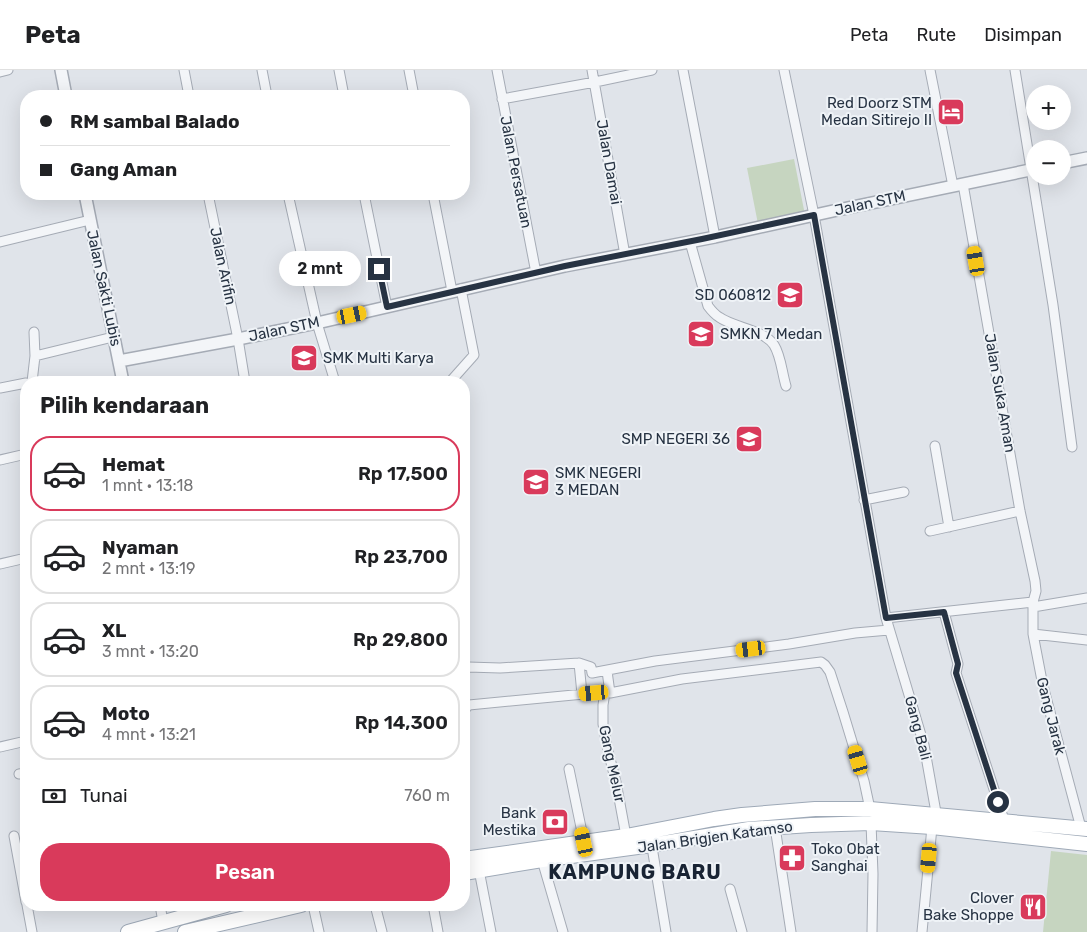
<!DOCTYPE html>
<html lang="id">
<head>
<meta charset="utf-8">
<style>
	:root { --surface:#fff; --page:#f6f6f6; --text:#202124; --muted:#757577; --line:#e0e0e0; --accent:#d93a5b }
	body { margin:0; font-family:Rubik,sans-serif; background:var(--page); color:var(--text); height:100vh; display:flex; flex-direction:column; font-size:19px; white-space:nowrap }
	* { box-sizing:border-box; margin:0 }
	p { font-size:16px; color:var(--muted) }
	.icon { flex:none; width:28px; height:28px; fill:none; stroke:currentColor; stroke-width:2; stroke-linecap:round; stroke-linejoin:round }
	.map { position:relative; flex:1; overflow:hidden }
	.side { position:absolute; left:20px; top:306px; width:450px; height:535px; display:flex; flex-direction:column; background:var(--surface); border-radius:20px; box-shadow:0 5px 20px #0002 }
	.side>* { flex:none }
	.hud { position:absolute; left:20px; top:20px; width:450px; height:110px; border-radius:20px; box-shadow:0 5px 20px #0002; display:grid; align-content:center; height:110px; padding:0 20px; background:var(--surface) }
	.controls { position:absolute; left:1026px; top:15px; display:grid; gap:10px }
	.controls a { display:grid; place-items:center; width:45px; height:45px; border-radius:50%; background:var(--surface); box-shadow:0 5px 20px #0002; font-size:25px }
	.end { position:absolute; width:22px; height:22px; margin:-11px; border:6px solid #273343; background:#fff; box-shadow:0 0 0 2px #fff }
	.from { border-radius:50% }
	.bubble { position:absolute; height:35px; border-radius:18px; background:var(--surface); box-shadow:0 5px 20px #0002; font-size:16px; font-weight:600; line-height:35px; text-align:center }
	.car { position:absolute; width:15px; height:30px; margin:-15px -8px; border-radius:6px; box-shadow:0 0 4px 1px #0007; background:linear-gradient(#f5c518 24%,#345 0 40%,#f5c518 0 76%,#345 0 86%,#f5c518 0) }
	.hud b { display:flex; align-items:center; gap:18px; height:48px; font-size:19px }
	.hud b+b { border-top:1px solid var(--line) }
	.hud i { width:12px; height:12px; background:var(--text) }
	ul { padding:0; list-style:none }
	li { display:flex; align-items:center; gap:15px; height:75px; margin:0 10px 8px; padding:0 10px; border:2px solid var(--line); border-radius:20px }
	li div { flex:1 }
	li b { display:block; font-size:19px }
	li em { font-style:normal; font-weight:600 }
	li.current { border-color:var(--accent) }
	li>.icon { width:45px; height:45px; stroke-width:1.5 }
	h2 { padding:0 20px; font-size:22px; line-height:60px }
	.pay { display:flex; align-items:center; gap:12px; height:55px; padding:0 20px; font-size:19px }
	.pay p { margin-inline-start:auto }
	.cta { display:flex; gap:10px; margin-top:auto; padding:10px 20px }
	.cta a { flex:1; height:58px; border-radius:20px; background:var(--accent); color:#fff; font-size:20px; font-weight:600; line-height:58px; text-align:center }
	header { display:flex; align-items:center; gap:30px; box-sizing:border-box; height:70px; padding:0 25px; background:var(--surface); border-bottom:1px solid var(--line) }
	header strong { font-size:24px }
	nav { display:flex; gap:28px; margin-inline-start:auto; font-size:18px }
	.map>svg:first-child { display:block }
	.green { fill:#c6d5c0 }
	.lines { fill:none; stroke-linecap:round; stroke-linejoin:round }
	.minor-casing { stroke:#a5abb5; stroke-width:11 }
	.tertiary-casing { stroke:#a5abb5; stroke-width:14 }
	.primary-casing { stroke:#9ea9b7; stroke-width:16 }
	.minor { stroke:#f3f5f8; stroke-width:9 }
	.tertiary { stroke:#f3f5f8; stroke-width:11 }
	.primary { stroke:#fff; stroke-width:14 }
	.route { stroke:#273343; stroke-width:6 }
	.labels { text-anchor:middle; stroke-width:4; stroke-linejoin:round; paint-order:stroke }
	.poi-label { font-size:15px; fill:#273343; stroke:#eff3f7; text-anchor:end }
	.street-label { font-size:15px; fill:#273343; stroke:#eff3f7 }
	.district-label { font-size:20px; font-weight:bold; letter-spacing:1px; fill:#192434; stroke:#eff3f7 }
</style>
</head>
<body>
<header>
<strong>Peta</strong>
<nav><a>Peta</a><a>Rute</a><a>Disimpan</a></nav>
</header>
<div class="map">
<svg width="1087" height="862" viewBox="0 0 1087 862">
	<rect width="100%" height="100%" fill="#e0e4ea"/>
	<!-- green -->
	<path class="green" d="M794 89 805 145 758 154 747 98Z
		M1051 781 1087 785V862H1043Z"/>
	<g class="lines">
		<!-- minor casing -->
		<g class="minor-casing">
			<path id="minor" d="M184 0 189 26
				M262 0 267 26
				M339 0 344 26
				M409 0 414 26
				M497 0 536 203
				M592 0 625 185
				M683 0 715 167
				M784 0 814 145 886 548 924 675 937 748
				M930 0 953 116
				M1015 0 1053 235 1072 377
				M0 2 8 0
				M502 29 595 12 652 0
				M963 114 1020 441 1035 511 1036 521 1033 532V564L1043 616 1081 758
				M208 124 238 269 245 312
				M288 124 317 253 335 312
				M364 124 387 237
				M433 124 452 221
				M0 172 90 150
				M690 172 708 236C711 240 714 244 719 247 734 258 763 259 774 275 781 286 782 303 786 316
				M35 286 113 267
				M32 312 35 286 34 262
				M450 312 474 285 461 219
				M0 318 26 313
				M935 376 949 457
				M0 390 26 384
				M864 430 904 422
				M930 461 1020 441
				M0 494 26 488
				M1033 537 1087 528
				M944 542 958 594 956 603 1004 750
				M886 548 1033 532
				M1033 564 1087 570
				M579 593 582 624
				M464 598 468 597 500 598 579 593 591 597 592 603 597 602 655 591 789 574 855 563 889 560
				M607 601 610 623
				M605 622 603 635V654L608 681 616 712 626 766
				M464 640 469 635 605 622 610 623 682 609 821 592 825 595 830 602 843 642 864 711 870 739
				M0 677 26 671
				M569 699 584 772
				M19 704 26 703
				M871 753 873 804 872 862
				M775 757 791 862
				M14 766 26 832
				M651 771 666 862
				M542 790 563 862
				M479 800 491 862
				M730 819 742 862
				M27 835 32 862
				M160 835 163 852
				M313 835 319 862
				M375 835 382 862
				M433 835 438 862
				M922 862 932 757"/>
		</g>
		<!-- tertiary casing -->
		<g class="tertiary-casing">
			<path id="tertiary" d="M61 0 66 26
				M1062 93 1087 88
				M85 124 123 312
				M119 291 238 269 317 253 565 196 715 167 833 141 1035 99"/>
		</g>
		<!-- primary casing -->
		<g class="primary-casing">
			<path id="primary" d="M464 789 626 766 714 749 742 745 815 739H870L1087 759
				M464 803 542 790 652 775 749 759 811 755 871 753 932 757 1087 774
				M128 862 226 835
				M185 862 301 835"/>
		</g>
		<!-- minor -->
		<use href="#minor" class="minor"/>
		<!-- tertiary -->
		<use href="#tertiary" class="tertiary"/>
		<!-- primary -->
		<use href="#primary" class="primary"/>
	</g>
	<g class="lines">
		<!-- route -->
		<path class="route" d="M379 199 387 237 565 196 702 169 814 145 886 548 944 542 958 594 956 603 998 732"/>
	</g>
	<!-- icons -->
	<defs>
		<g id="hotel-square" transform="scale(1.4375)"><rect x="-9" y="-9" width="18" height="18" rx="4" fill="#d93a5b" stroke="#eff3f7"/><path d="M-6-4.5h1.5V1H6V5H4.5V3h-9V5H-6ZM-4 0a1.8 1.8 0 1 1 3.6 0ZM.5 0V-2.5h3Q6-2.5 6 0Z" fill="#fff"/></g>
		<g id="school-square" transform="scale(1.4375)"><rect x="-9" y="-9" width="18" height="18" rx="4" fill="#d93a5b" stroke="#eff3f7"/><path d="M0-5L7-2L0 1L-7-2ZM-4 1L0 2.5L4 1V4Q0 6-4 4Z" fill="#fff"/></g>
		<g id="bank-square" transform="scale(1.4375)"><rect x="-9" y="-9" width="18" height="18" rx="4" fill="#d93a5b" stroke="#eff3f7"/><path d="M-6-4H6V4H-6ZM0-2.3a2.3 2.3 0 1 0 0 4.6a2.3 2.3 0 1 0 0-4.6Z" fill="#fff"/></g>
		<g id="pharmacy-square" transform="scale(1.4375)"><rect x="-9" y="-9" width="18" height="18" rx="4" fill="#d93a5b" stroke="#eff3f7"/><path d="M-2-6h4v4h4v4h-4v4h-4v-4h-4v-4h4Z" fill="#fff"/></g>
		<g id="restaurant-square" transform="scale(1.4375)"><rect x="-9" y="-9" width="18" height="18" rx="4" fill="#d93a5b" stroke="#eff3f7"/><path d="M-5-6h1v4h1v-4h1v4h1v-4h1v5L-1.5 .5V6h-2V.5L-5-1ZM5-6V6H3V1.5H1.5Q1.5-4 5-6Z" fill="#fff"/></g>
	</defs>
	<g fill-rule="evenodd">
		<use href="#hotel-square" x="951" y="42"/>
		<use href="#school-square" x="790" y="225"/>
		<use href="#school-square" x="701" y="264"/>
		<use href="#school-square" x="304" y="288"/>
		<use href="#school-square" x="749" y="369"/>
		<use href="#school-square" x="536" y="412"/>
		<use href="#bank-square" x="555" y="752"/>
		<use href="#pharmacy-square" x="792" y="788"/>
		<use href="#restaurant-square" x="1033" y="837"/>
	</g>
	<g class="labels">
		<!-- poi labels -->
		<g class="poi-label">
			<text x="932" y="38">Red Doorz STM<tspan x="932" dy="17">Medan Sitirejo II</tspan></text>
			<text x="771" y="230">SD 060812</text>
			<text x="720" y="269" text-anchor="start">SMKN 7 Medan</text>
			<text x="323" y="293" text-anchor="start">SMK Multi Karya</text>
			<text x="730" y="374">SMP NEGERI 36</text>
			<text x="555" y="408" text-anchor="start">SMK NEGERI<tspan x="555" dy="17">3 MEDAN</tspan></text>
			<text x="536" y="748">Bank<tspan x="536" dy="17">Mestika</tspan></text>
			<text x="811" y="784" text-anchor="start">Toko Obat<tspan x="811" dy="17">Sanghai</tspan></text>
			<text x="1014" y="833">Clover<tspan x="1014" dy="17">Bake Shoppe</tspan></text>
		</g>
		<!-- street labels -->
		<g class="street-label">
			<text transform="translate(609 92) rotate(80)" y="5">Jalan Damai</text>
			<text transform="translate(516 102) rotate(79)" y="5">Jalan Persatuan</text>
			<text transform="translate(870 133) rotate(-12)" y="5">Jalan STM</text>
			<text transform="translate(223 196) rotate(78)" y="5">Jalan Arifin</text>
			<text transform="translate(104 218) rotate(78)" y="5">Jalan Sakti Lubis</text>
			<text transform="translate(284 259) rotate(-12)" y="5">Jalan STM</text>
			<text transform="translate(1000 323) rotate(80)" y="5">Jalan Suka Aman</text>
			<text transform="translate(1051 646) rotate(76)" y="5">Gang Jarak</text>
			<text transform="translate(918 658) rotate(75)" y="5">Gang Bali</text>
			<text transform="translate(612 694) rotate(78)" y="5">Gang Melur</text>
			<text transform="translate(715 767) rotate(-8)" y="5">Jalan Brigjen Katamso</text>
		</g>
		<!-- district labels -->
		<g class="district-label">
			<text x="635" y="809">KAMPUNG BARU</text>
		</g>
	</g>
</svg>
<div class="controls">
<a>+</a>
<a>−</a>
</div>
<i class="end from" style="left:998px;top:732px"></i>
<i class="end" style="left:379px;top:199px"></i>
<div class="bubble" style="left:279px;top:181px;width:82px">2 mnt</div>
<i class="car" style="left:976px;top:191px;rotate:350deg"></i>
<i class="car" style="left:352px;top:245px;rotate:78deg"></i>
<i class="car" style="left:751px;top:579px;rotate:263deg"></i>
<i class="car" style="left:594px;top:623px;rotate:265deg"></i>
<i class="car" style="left:858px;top:690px;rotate:343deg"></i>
<i class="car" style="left:584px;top:772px;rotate:348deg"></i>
<i class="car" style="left:929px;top:788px;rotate:185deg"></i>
<div class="hud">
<b><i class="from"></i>RM sambal Balado</b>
<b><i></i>Gang Aman</b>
</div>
<section class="side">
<h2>Pilih kendaraan</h2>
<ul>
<li class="current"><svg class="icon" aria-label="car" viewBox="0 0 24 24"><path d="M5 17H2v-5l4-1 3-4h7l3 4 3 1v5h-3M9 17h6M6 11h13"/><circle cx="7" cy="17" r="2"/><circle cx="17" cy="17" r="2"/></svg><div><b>Hemat</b><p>1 mnt · 13:18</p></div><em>Rp 17,500</em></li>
<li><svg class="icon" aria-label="car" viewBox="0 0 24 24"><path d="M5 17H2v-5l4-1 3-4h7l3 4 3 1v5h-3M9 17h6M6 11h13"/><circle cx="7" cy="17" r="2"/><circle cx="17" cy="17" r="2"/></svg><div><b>Nyaman</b><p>2 mnt · 13:19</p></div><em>Rp 23,700</em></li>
<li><svg class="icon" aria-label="car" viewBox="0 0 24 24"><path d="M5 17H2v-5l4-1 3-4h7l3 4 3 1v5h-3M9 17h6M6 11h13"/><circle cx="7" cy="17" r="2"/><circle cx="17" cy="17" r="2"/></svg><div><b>XL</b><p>3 mnt · 13:20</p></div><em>Rp 29,800</em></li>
<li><svg class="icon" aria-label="car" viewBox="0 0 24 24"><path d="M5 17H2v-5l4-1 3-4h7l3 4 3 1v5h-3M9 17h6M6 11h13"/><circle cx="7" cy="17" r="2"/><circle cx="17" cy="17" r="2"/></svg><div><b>Moto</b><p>4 mnt · 13:21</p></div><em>Rp 14,300</em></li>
</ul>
<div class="pay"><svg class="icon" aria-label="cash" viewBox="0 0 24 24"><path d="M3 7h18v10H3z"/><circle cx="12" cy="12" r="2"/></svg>Tunai<p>760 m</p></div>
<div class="cta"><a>Pesan</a></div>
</section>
</div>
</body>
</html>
